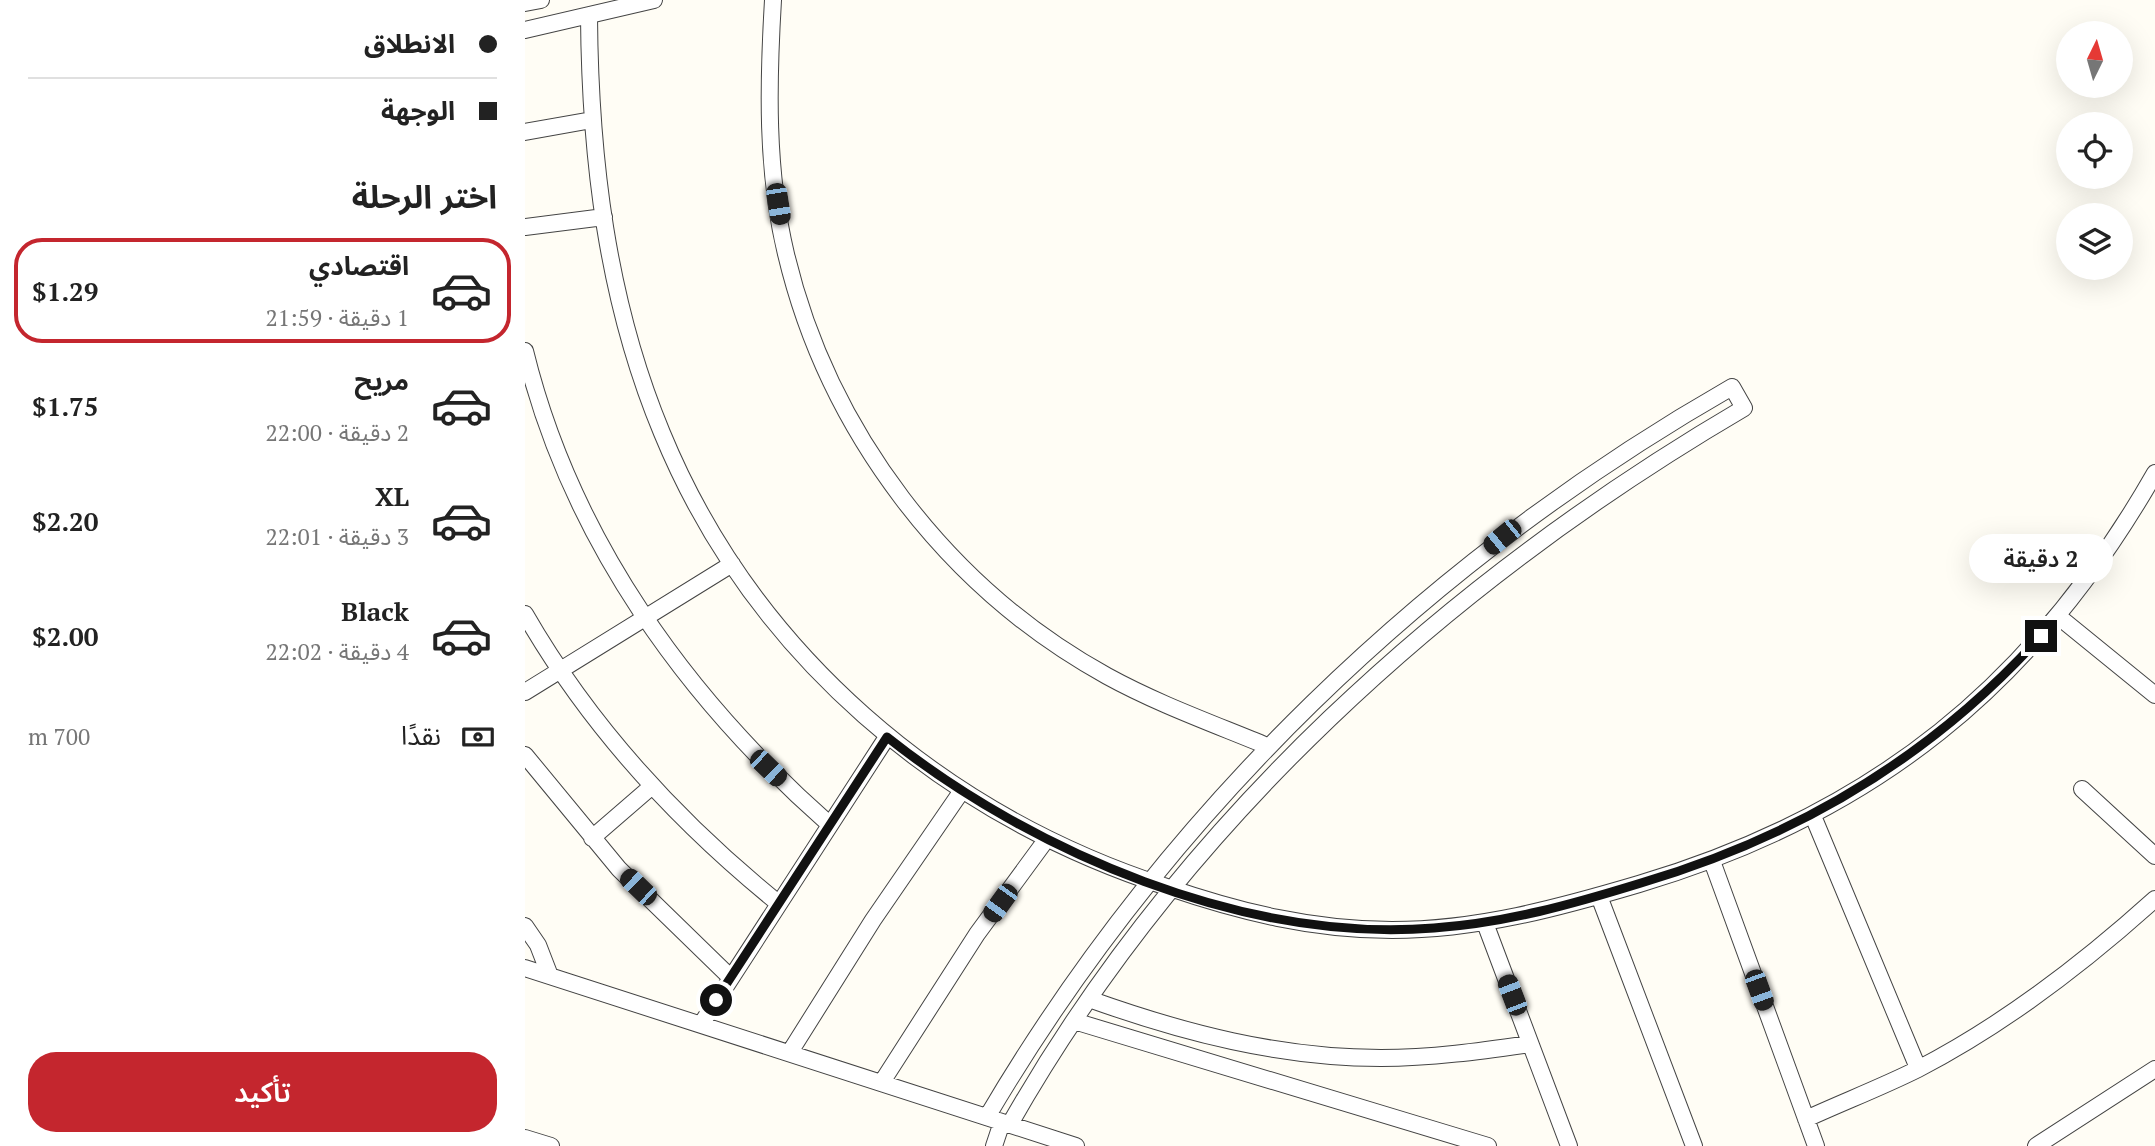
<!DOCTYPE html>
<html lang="ar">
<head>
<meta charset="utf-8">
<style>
	:root { --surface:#fff; --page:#f6f6f6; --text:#222; --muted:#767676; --line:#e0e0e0; --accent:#c4262e }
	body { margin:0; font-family:"PT Serif","Noto Sans Arabic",serif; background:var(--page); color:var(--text); direction:rtl; height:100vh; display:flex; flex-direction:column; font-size:26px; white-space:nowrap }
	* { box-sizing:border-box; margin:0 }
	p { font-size:23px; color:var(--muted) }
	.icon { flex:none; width:38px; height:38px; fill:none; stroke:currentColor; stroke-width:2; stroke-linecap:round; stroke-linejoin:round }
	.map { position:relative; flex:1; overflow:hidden; direction:ltr }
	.panel { display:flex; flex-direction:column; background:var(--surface); width:525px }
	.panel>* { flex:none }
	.guide { display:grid; align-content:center; height:154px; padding:0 28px; background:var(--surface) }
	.needle { width:46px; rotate:5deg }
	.buttons { position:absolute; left:1531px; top:21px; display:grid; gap:14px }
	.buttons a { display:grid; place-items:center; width:77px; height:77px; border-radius:50%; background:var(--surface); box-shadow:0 7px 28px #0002; font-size:35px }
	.end { position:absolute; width:32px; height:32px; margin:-16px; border:9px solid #111; background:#fff; box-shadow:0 0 0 4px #fff }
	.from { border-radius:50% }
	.bubble { position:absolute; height:49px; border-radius:24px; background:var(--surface); box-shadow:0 7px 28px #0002; font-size:23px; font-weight:600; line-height:49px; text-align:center; direction:rtl }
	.car { position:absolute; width:21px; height:42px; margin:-21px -10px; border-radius:9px; box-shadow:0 0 5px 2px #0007; background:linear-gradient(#222 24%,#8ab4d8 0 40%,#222 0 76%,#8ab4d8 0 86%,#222 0) }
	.guide b { display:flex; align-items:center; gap:24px; height:66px; font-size:26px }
	.guide b+b { border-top:2px solid var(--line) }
	.guide i { width:18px; height:18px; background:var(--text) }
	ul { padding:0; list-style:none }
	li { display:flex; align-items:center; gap:21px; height:105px; margin:0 14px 10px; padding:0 14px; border:4px solid transparent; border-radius:28px }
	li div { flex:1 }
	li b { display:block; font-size:26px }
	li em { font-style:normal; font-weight:600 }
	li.on { border-color:var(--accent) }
	li>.icon { width:63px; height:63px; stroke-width:1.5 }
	h2 { padding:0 28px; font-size:32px; line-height:84px }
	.pay { display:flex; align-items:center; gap:18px; height:77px; padding:0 28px; font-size:26px }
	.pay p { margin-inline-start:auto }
	.button { display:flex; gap:14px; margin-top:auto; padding:14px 28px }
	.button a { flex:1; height:80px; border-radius:28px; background:var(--accent); color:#fff; font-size:28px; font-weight:600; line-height:80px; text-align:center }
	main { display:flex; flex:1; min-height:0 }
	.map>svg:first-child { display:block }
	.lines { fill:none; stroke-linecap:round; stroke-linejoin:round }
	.minor-casing { stroke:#444; stroke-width:18 }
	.minor { stroke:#fff; stroke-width:16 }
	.route { stroke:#111; stroke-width:9 }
</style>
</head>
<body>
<main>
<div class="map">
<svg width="1630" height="1146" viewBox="0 0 1630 1146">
	<rect width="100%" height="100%" fill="#fffdf5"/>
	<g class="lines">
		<!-- minor casing -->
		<g class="minor-casing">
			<path id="minor" d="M248 0C243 84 241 171 261 254 303 431 422 588 582 676 633 704 689 724 742 746
				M0 3 16 0
				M64 16C65 158 82 301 137 433 228 654 417 814 642 887 715 912 788 930 867 930 952 930 1033 908 1114 884 1349 814 1509 685 1630 473
				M0 30 129 0
				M0 132 67 120
				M0 227 79 217
				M0 351C46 539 161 698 304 824
				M0 614C65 727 152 821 253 903
				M1534 617 1630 695
				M0 692 207 564
				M0 755 94 869 205 977
				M1557 789 1630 856
				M1288 816 1393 1068
				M67 838 126 787
				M1187 861 1291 1146
				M1074 896 1169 1146
				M960 923 1044 1146
				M0 926 13 945 25 976
				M0 968 551 1146
				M564 999C659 1033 755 1058 856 1058 906 1058 956 1051 1005 1044
				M549 1021 963 1146
				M177 1023 362 737
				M265 1052 348 920 436 792
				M357 1082 452 934 521 840
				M462 1117C641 813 901 562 1207 387L1219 408C922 582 656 823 485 1124
				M1281 1119C1318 1102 1357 1087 1393 1069 1480 1024 1558 964 1630 899
				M0 1138 26 1146
				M469 1146 477 1122
				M1511 1146 1630 1069"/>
		</g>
		<!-- minor -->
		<use href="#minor" class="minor"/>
	</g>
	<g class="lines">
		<!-- route -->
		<path class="route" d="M191 1000 362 737C508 853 720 943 909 928 981 923 1048 904 1116 883 1272 837 1407 757 1516 636"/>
	</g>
</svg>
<div class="buttons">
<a><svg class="needle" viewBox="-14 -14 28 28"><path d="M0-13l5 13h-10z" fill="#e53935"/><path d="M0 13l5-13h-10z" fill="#767676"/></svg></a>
<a><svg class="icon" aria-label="locate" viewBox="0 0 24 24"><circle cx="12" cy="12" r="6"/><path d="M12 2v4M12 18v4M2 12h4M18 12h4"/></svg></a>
<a><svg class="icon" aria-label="layers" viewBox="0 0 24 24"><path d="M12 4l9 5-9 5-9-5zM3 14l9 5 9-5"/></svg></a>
</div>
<i class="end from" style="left:191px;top:1000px"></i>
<i class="end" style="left:1516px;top:636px"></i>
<div class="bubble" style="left:1444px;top:534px;width:144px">2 دقيقة</div>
<i class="car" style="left:253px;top:204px;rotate:171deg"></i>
<i class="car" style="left:977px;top:537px;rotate:231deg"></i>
<i class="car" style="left:243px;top:768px;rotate:134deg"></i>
<i class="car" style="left:113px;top:887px;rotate:314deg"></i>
<i class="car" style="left:475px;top:903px;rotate:216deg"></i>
<i class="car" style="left:1234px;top:990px;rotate:160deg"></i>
<i class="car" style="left:987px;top:995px;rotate:339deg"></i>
</div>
<section class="panel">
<div class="guide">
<b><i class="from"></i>الانطلاق</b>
<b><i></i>الوجهة</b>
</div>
<h2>اختر الرحلة</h2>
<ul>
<li class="on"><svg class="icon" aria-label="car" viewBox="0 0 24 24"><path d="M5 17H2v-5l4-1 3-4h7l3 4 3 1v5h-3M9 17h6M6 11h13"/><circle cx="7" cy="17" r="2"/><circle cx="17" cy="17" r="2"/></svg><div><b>اقتصادي</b><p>1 دقيقة · 21:59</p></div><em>$1.29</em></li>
<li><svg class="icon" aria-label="car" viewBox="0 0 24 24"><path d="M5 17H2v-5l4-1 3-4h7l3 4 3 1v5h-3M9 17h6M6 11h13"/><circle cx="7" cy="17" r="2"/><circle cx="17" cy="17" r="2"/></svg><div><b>مريح</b><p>2 دقيقة · 22:00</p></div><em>$1.75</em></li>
<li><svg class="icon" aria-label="car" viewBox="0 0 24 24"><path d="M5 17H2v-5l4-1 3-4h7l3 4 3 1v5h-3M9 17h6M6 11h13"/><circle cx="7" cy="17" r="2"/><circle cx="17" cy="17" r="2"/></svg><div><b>XL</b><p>3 دقيقة · 22:01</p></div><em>$2.20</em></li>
<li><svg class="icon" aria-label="car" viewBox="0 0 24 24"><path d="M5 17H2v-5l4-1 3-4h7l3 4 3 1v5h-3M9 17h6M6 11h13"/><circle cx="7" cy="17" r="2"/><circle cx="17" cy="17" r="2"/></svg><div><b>Black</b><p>4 دقيقة · 22:02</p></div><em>$2.00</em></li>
</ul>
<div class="pay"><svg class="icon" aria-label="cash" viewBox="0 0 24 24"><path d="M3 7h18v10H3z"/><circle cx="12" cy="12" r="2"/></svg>نقدًا<p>700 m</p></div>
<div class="button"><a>تأكيد</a></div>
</section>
</main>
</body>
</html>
